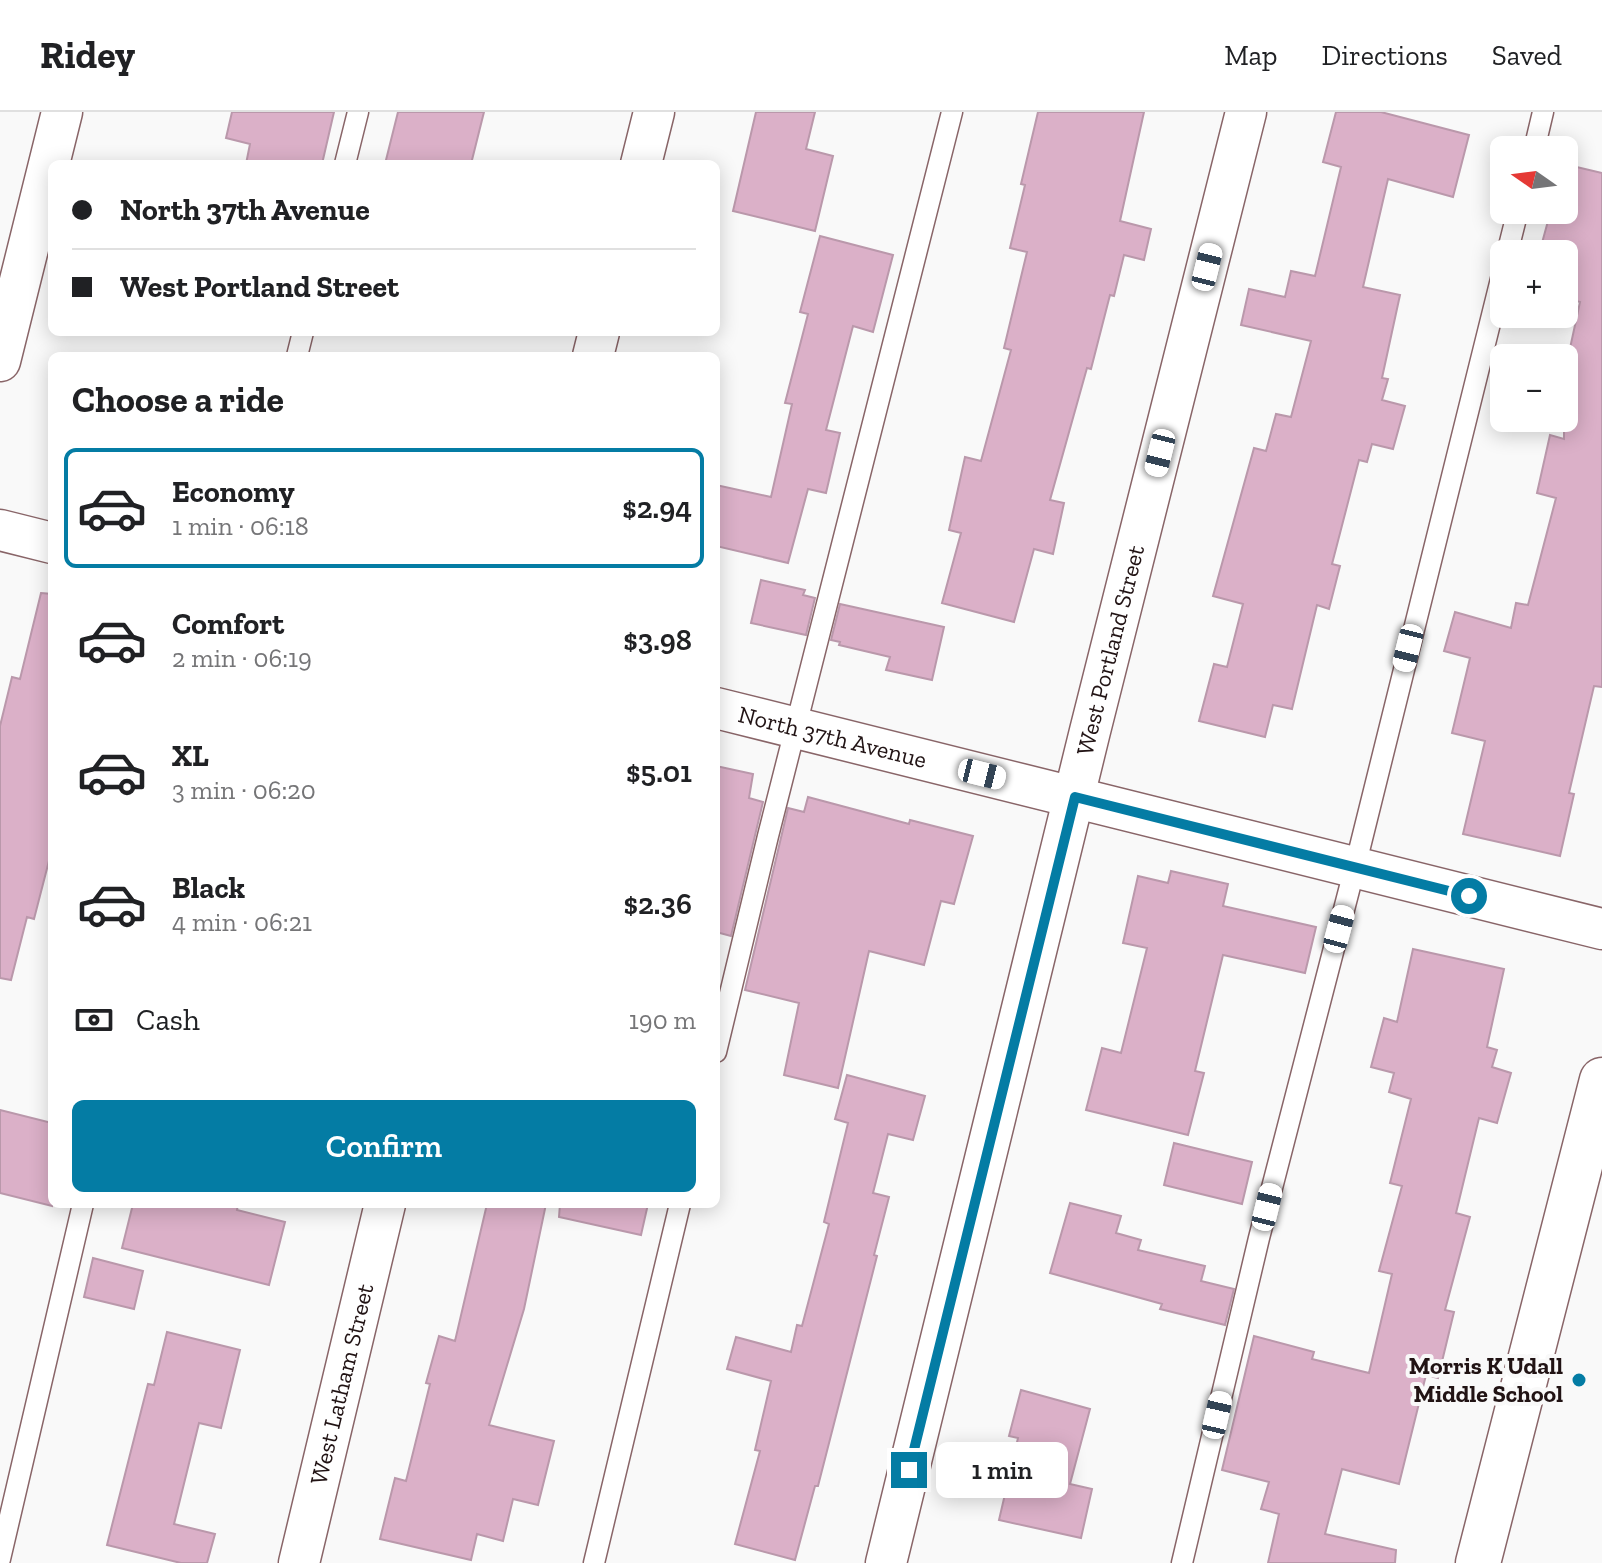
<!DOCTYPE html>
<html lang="en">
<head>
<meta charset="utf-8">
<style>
	:root { --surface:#fff; --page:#f2f2f2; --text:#202124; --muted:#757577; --line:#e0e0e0; --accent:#047ca4 }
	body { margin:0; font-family:"Zilla Slab",serif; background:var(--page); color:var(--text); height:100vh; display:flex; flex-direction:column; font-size:30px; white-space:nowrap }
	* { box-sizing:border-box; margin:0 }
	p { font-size:26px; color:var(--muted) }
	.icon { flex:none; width:44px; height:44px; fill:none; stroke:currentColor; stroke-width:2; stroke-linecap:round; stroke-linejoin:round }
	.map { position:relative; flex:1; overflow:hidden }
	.drawer { position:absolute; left:48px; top:240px; width:672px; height:856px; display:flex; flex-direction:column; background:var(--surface); border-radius:12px; box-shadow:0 4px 20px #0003 }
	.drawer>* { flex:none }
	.hud { position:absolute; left:48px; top:48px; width:672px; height:176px; border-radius:12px; box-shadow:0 4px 20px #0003; display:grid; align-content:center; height:176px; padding:0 24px; background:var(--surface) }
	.needle { width:52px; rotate:284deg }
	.tools { position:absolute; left:1490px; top:24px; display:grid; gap:16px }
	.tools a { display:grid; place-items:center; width:88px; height:88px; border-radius:12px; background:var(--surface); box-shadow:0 4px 20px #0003; font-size:40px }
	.end { position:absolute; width:36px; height:36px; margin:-18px; border:10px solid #047ca4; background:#fff; box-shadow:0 0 0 4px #fff }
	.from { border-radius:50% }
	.bubble { position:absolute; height:56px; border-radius:12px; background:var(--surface); box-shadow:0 4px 20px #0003; font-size:26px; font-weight:600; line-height:56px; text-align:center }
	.car { position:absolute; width:24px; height:48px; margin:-24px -12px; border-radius:10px; box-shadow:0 0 6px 2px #0007; background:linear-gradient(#fff 24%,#345 0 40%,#fff 0 76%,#345 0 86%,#fff 0) }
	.hud b { display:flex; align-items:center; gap:28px; height:76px; font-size:30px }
	.hud b+b { border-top:2px solid var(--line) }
	.hud i { width:20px; height:20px; background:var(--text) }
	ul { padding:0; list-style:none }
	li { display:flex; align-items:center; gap:24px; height:120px; margin:0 16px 12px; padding:0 8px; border:4px solid transparent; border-radius:12px }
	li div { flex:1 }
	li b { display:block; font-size:30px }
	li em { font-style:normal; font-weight:600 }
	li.active { border-color:var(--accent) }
	li>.icon { width:72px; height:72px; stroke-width:1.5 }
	h2 { padding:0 24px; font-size:36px; line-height:96px }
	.pay { display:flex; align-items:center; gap:20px; height:88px; padding:0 24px; font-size:30px }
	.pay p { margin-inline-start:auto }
	.cta { display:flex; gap:16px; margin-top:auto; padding:16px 24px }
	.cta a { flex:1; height:92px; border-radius:12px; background:var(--accent); color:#fff; font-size:32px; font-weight:600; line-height:92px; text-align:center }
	header { display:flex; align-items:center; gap:48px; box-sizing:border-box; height:112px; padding:0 40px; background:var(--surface); border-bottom:2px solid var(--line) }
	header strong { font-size:38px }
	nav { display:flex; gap:44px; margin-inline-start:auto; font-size:28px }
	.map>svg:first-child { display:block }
	.building { fill:#dbb0c8; stroke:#ba98ab; stroke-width:2 }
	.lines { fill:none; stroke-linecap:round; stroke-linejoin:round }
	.lane-casing { stroke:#896568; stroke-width:23 }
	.street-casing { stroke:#896568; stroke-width:43 }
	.secondary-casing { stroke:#896568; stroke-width:47 }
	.lane { stroke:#fff; stroke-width:20 }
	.street { stroke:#fff; stroke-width:40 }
	.secondary { stroke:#fff; stroke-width:44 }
	.route { stroke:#047ca4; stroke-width:10 }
	.poi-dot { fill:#047ca4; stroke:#f9f9f9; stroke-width:3 }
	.labels { text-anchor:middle; stroke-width:8; stroke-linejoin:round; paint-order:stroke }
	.street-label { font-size:24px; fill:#211314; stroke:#f9f9f9 }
	.poi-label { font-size:24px; font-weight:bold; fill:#211314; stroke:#f9f9f9; text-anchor:end }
</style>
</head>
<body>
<header>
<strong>Ridey</strong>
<nav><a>Map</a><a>Directions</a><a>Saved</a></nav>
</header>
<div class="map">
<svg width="1602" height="1451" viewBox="0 0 1602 1451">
	<rect width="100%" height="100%" fill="#f9f9f9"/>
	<!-- building -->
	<path class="building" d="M232 0H334L322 52H246L250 32 226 26Z
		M398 0H484L471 52H385Z
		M756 0H815L806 37 833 44 815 119 733 99Z
		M1038 0H1144L1120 109 1151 117 1144 148 1124 143 1114 184 1110 183 1091 257 1087 256 1050 388 1064 391 1053 442 1034 437 1014 510 942 491 961 421 949 418 965 345 981 349 1011 238 1004 236 1027 140 1010 136 1025 73 1021 72Z
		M1336 0H1381L1469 23 1453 85 1388 67 1363 175 1400 183 1382 266 1388 267 1382 288 1405 294 1393 337 1372 332 1367 350 1359 348 1332 452 1340 454 1329 497 1317 493 1292 597 1273 593 1265 625 1199 609 1214 552 1227 555 1243 492 1213 484 1254 336 1266 339 1276 302 1291 305 1311 229 1241 213 1249 177 1285 185 1291 159 1315 164 1341 55 1323 50Z
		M1564 52 1602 61V575L1594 574 1569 681 1574 682 1560 744 1463 722 1485 629 1452 621 1470 546 1444 539 1455 500 1511 516 1516 491 1528 493 1556 386 1537 381 1550 323 1564 327V264L1580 190 1564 186V142H1539L1551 98H1564Z
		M820 124 893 143 873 220 853 214 826 318 840 321 826 381 808 377 788 451 716 434V373L771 385 792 292 785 291 808 202 800 200Z
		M761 468 805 478 803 483 815 486 806 523 751 511Z
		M41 481 52 482V737L34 807 27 805 11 868 0 866V614L12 565 20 567Z
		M840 492 944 515 932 568 886 558 890 545 839 533 840 530 831 528Z
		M716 654 753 662 749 686 763 690 731 824 716 820Z
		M808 685 909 712 910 708 973 724 954 792 941 789 924 853 869 839 838 976 784 963 799 891 745 878 788 696 804 700Z
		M1171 759 1228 772 1223 794 1316 815 1305 861 1223 843 1195 959 1204 961 1188 1023 1086 998 1102 936 1121 941 1147 836 1123 831 1138 764 1168 771Z
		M1413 837 1504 857 1487 935 1497 938 1492 955 1511 961 1497 1011 1479 1006 1456 1101 1470 1105 1445 1198 1454 1200 1438 1266 1426 1263 1399 1372 1342 1357 1325 1422 1396 1438 1395 1451H1268L1279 1402 1261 1397 1269 1370 1222 1358 1254 1224 1314 1240 1312 1247 1369 1261 1392 1162 1379 1159 1402 1074 1390 1071 1411 987 1389 980 1394 961 1371 955 1384 906 1397 910Z
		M847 963 925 984 913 1028 888 1022 873 1081 889 1085 874 1143 877 1144 818 1374H815L795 1448 735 1432 760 1339 755 1338 771 1269 727 1257 736 1225 791 1240 797 1213 802 1214 829 1112 824 1110 848 1011 835 1007Z
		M0 998 52 1011V1094L0 1081Z
		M1174 1031 1252 1050 1242 1092 1164 1073Z
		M1070 1091 1121 1104 1116 1121 1141 1128 1138 1138 1205 1154 1201 1169 1234 1177 1225 1213 1160 1197 1162 1192 1050 1161Z
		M133 1092H238L237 1098 285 1110 269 1173 122 1136Z
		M487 1092H546L524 1197 489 1313 554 1329 538 1393 513 1387 503 1429 477 1422 471 1448 380 1427 395 1366 406 1369 430 1272 426 1271 439 1224 455 1229Z
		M560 1092H648L641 1123 559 1105Z
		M93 1146 143 1159 134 1197 84 1185Z
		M167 1220 240 1238 221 1316 199 1311 174 1412 215 1422 207 1451H181L107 1433 148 1272 154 1273Z
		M1021 1278 1090 1297 1070 1372 1092 1377 1081 1426 999 1408 1018 1326 1009 1324Z"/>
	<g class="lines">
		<!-- lane casing -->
		<g class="lane-casing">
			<path id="lane" d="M1534 38 1543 0
				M345 52 358 0
				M1507 142 1518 98
				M297 244 303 220
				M716 940 768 724 952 0
				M0 1447 83 1092
				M594 1451 680 1092
				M1182 1451 1259 1126 1355 755 1504 155"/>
		</g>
		<!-- street casing -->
		<g class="street-casing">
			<g id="street">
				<path d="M641 52 654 0"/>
				<path d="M593 244 599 220"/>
				<path d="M0 249 62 0"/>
				<path d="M0 418 52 431"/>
				<path id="s1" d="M716 596 1602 817"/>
				<path id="s2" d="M299 1451 385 1092"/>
				<path id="s3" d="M886 1451 1090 619 1246 0"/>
			</g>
		</g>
		<!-- secondary casing -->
		<g class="secondary-casing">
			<path id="secondary" d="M1478 1451 1602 968"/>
		</g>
		<!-- lane -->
		<use href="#lane" class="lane"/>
		<!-- street -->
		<use href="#street" class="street"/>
		<!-- secondary -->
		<use href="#secondary" class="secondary"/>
	</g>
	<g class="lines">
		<!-- route -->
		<path class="route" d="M909 1358 1075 685 1469 784"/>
	</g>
	<!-- markers -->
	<circle class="poi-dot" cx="1579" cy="1268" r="8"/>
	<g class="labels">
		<!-- street labels -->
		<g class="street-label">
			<text dy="8" stroke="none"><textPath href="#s3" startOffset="940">West Portland Street</textPath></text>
			<text dy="8" stroke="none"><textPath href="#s1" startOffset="120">North 37th Avenue</textPath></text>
			<text dy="8" stroke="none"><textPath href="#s2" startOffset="184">West Latham Street</textPath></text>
		</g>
		<!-- poi labels -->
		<g class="poi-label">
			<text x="1563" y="1262">Morris K Udall<tspan x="1563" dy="28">Middle School</tspan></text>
		</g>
	</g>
</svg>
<div class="tools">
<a><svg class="needle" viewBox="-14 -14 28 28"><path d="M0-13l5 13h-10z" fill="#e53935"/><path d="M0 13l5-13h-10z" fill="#757577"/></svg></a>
<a>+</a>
<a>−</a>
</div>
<i class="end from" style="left:1469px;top:784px"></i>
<i class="end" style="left:909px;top:1358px"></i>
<div class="bubble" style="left:936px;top:1330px;width:132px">1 min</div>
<i class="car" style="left:1207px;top:155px;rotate:14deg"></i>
<i class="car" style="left:1160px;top:341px;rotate:194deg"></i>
<i class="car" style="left:1408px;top:536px;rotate:194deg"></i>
<i class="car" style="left:982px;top:662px;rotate:104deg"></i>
<i class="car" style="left:1339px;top:817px;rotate:15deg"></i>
<i class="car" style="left:1267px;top:1095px;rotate:14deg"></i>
<i class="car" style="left:1217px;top:1303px;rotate:13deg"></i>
<div class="hud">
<b><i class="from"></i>North 37th Avenue</b>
<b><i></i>West Portland Street</b>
</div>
<section class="drawer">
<h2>Choose a ride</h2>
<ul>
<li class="active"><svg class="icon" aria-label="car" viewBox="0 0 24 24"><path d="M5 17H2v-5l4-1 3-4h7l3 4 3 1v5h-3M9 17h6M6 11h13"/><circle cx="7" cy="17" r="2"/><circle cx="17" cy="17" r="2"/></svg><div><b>Economy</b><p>1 min · 06:18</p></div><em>$2.94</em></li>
<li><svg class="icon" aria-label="car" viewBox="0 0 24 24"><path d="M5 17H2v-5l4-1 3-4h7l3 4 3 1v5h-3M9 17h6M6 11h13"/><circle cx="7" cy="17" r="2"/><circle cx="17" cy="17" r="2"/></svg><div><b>Comfort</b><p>2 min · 06:19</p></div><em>$3.98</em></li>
<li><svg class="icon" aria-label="car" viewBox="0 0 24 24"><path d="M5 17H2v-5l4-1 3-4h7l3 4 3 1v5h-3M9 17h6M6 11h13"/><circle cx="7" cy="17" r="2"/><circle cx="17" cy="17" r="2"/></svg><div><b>XL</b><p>3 min · 06:20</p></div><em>$5.01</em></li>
<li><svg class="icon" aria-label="car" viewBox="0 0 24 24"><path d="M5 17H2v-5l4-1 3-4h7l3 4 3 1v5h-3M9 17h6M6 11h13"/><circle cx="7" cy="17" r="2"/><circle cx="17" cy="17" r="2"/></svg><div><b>Black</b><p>4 min · 06:21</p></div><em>$2.36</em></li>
</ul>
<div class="pay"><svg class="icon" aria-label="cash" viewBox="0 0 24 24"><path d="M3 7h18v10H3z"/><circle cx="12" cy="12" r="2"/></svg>Cash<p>190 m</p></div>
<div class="cta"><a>Confirm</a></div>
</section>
</div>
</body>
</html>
